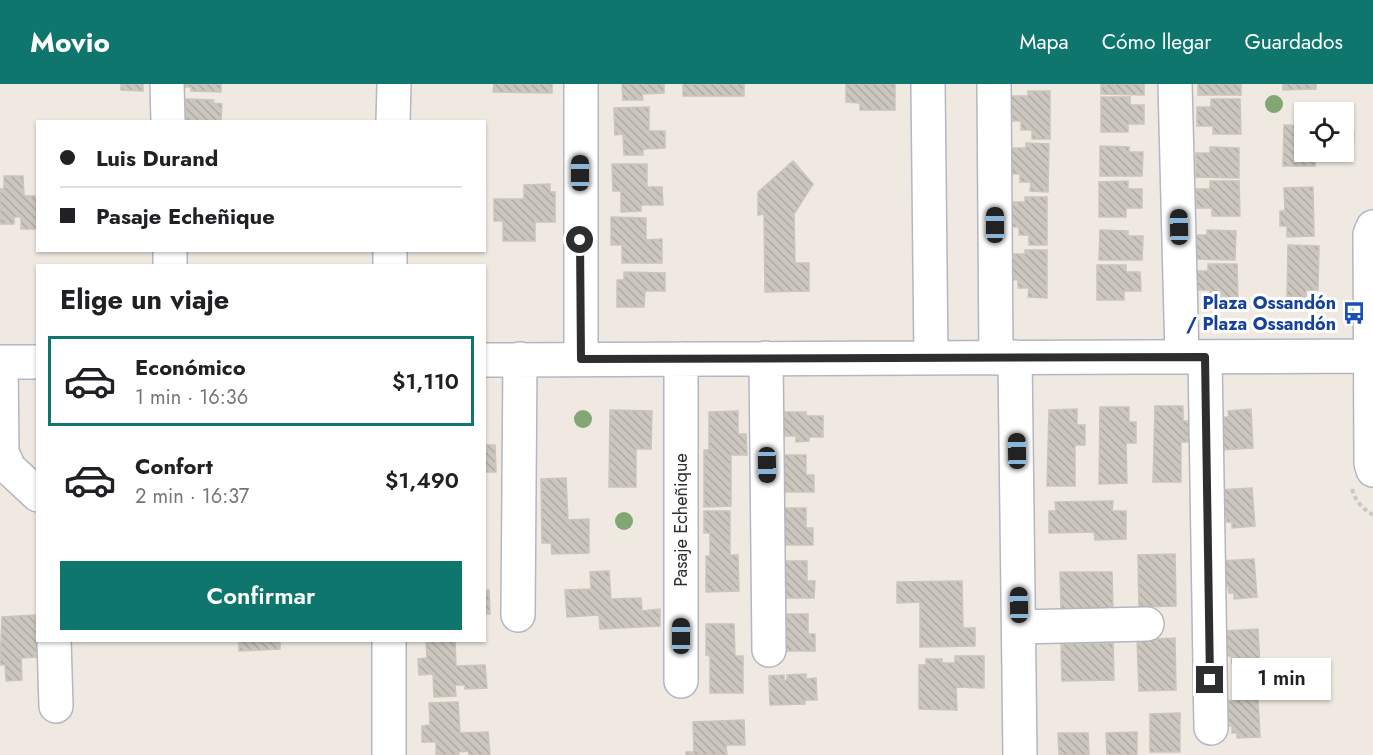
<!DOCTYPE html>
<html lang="es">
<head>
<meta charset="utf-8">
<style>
	:root { --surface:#fff; --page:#f2f2f2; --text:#202124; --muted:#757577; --line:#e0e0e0; --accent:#0f766e }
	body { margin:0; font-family:Jost,sans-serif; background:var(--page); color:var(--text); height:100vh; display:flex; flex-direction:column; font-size:22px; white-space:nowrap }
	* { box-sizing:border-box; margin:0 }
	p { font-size:20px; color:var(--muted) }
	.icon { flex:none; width:33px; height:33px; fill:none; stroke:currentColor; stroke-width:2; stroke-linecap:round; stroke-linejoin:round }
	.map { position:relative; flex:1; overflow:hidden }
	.details { position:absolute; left:36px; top:180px; width:450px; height:378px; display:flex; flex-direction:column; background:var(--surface); border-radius:0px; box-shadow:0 2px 4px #0004 }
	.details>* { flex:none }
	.hud { position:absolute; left:36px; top:36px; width:450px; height:132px; border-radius:0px; box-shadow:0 2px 4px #0004; display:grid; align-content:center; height:132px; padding:0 24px; background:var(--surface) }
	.fabs { position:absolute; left:1294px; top:18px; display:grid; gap:12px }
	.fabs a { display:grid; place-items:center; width:60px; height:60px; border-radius:0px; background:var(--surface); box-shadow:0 2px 4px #0004; font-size:30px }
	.end { position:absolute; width:27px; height:27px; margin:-14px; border:8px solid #2e2e2e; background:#fff; box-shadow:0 0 0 3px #fff }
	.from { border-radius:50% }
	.bubble { position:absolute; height:42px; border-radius:0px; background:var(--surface); box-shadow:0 2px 4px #0004; font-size:20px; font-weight:600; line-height:42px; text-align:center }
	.car { position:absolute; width:18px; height:36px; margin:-18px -9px; border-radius:8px; box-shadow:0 0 4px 2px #0007; background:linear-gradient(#222 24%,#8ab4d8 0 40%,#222 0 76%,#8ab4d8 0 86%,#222 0) }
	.hud b { display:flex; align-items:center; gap:21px; height:57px; font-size:22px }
	.hud b+b { border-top:2px solid var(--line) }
	.hud i { width:15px; height:15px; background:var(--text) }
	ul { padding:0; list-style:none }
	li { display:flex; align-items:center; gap:18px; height:90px; margin:0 12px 9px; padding:0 12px; border:3px solid transparent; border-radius:0px }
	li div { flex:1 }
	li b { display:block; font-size:22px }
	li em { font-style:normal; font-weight:600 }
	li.selected { border-color:var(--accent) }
	li>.icon { width:54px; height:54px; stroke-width:1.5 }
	h2 { padding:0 24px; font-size:27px; line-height:72px }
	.cta { display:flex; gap:12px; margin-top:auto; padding:12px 24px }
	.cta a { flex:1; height:69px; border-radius:0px; background:var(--accent); color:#fff; font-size:24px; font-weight:600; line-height:69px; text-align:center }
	header { display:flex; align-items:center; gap:36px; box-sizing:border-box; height:84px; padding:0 30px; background:var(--accent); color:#fff }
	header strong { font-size:28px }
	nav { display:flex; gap:33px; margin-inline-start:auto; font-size:21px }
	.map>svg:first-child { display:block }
	.building { fill:url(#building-back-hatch); stroke:#cbc5ba; stroke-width:1.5 }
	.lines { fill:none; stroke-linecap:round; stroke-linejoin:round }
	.minor-casing { stroke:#b4b7c1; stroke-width:36 }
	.path { stroke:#c9c9c9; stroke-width:4; stroke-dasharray:4.5 3; stroke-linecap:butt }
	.minor { stroke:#fff; stroke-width:33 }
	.tree { fill:#84a574 }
	.route { stroke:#2e2e2e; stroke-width:8 }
	.labels { text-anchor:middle; stroke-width:6; stroke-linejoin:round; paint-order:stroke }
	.transit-label { font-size:18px; font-weight:bold; fill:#164399; stroke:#fff; text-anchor:end }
	.street-label { font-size:18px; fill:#2e2e2e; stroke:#fff }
</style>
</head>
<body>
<header>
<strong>Movio</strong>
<nav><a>Mapa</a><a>Cómo llegar</a><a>Guardados</a></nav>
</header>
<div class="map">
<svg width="1373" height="671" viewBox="0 0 1373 671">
	<defs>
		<pattern id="building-back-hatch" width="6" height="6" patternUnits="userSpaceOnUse" patternTransform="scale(1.5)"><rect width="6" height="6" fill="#cbc7bf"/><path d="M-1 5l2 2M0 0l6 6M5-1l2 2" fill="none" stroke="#afaba4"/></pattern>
	</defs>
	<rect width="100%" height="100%" fill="#efe9e1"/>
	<!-- building -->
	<path class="building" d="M121 0H143V7L121 6Z
		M185 0H221V8L191 7V3H185Z
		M494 0H552V9L493 8Z
		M622 0H664V9L642 10 643 16H623Z
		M683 0H744V12H683Z
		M846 0H895V26H860V19L846 18Z
		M1101 0H1144V11L1101 10Z
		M1198 0H1241V11H1198Z
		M1283 0H1316V5L1283 6Z
		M1028 7H1050V55H1032V46H1021V37H1009V12H1028Z
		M1101 13H1130V21H1144V40H1128V48H1101Z
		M186 15 214 16 213 19 222 20 221 37 186 38Z
		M1211 15H1240L1241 50H1213V42H1197V23H1211Z
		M1313 22H1343V28H1313Z
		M649 23V47H665V64L643 65V71H624L623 50 615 51 614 24Z
		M1284 41 1305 42V68H1344V48H1354L1353 72H1315V82H1283Z
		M1026 59 1049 60 1048 108 1030 107 1031 98H1020V90H1008V64H1026Z
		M1100 62 1129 63V68H1143L1142 92H1100Z
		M1210 63 1239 64V94L1196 93V69H1210Z
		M793 77 813 100 794 130 795 179H809V207L765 208 764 130 758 131V108Z
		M612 80H647V103H662L663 121H641V127L621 128V107H613Z
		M4 92H23L24 112H38L37 145H21V133H14V140H0V105H4Z
		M1128 97V105H1142V124H1126V133H1099V98Z
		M1210 97H1239L1240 132H1212V124H1196V105H1210Z
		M550 100V108H555V138H535V157H503V137H494V115H524V101Z
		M1313 103 1314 152 1287 153V142H1280V127H1285L1284 104Z
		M1025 113H1047V161H1029V151H1019V143H1006V118H1025Z
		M611 133 646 134V156L662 155V179H622V161H611Z
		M1100 146 1128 147V152H1143L1142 176H1099Z
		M1207 146 1236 147 1235 176 1192 175 1193 151H1207Z
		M1288 161 1319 162 1318 206H1306V213L1287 212Z
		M1025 166H1047V214L1028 213 1029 204H1018V196L1006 195V170H1025Z
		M1208 180H1237L1238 214 1210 215V206H1194V187H1208Z
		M1097 181H1126V188H1140L1141 207H1124V216H1097Z
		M624 188 665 189V207H645L644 223H617V196H624Z
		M1155 322H1183V337H1190L1191 358H1181V398H1153Z
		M1100 323H1129V338H1136V359H1126L1127 399 1099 400Z
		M1077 325V341H1085V361H1075V402H1047L1049 326Z
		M1251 325 1253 364 1220 366 1219 340H1224V333H1229L1228 327Z
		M610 326 652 327 651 365H636V403H609Z
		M738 327V350H746L747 371H731V422L704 423V366H709V328Z
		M776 328H806V332H823V353H809V357L796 358V352H776Z
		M484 361H495L496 388H484Z
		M784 371H806V391H814V408H784V393H777V375H784Z
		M566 394 568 436 589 435V469L552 470 551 459H542L541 395Z
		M1252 404 1255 442 1232 444V438H1227L1226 431 1221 432 1219 406Z
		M1113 417 1112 427H1126V455L1095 456 1094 448 1049 449V427H1056L1055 418Z
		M784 424H806V444H813V461H784Z
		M704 427H730V471H738L739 507 706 508V472H710V449H704Z
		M1175 470 1176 522 1139 523 1138 471Z
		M1254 475 1257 513 1234 515V509H1229L1228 502 1223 503 1221 477Z
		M785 477H807V497H815L814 514H785V499H778L777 481H785Z
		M609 487 611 515 641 514 642 527 660 525V542L600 545 599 531 567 533 565 506 591 505 590 488Z
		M1060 488H1112L1113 524 1061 525Z
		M962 497 963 544H975V562L920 563V518L897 519V498Z
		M489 506 490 530H484V507Z
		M785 530H808V550H815V567H786V552H778V534H786Z
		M35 531 38 573 21 574 22 596 6 597 5 581H0L2 533Z
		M706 540H734L735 572H743V609H710V572L706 571Z
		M1258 545 1260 583 1237 584V579H1232L1231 572H1226L1225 547Z
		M1175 554 1176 606 1139 607 1137 556Z
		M239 556H280V565L239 567Z
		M426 556H455L456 582 485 581 487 604 465 605V601H455L456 612 434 613 433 590 419 591 418 575 427 574Z
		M1113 559 1114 596 1062 597 1061 560Z
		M955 572H984V604L956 603 957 626 919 625V581H926V575H942V579H955Z
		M806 590V595L816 594 817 616H805V620L770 621 769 592 784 591V597L787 596V591Z
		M1258 615 1260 653 1237 654V649H1232V642H1226L1224 617Z
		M458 618 460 649 488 648 490 671H469L468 667 458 668 459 671H436V658H422V642L430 641 429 619Z
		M1180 629V668H1150V630Z
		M744 636 745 661H726L727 671H686V668H694L693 638Z
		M1137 648V671H1107L1106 649Z
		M1058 649H1088L1089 671H1059Z"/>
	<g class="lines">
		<!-- minor casing -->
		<g class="minor-casing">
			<path id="minor" d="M167 0 168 38
				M928 0 931 274
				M994 0 996 274
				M1175 0 1182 273
				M393 38 394 0
				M1373 143 1370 150 1371 379 1373 386
				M170 166V182
				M390 182V166
				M1015 273 1020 671
				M1205 273 1211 644
				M766 274 769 566
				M581 275V0
				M484 276 1371 272
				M0 278H38
				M1 278 2 368 9 384 38 411
				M518 531 520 275
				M1019 543 1147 540
				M54 556 56 622
				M681 597V275
				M389 671V556"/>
		</g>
		<!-- path -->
		<path class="path" d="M1352 405C1355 417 1363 425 1373 431"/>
		<!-- minor -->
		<use href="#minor" class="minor"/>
	</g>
	<!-- trees -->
	<g class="tree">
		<circle cx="1274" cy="20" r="9"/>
		<circle cx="583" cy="335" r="9"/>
		<circle cx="624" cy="437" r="9"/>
	</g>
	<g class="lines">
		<!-- route -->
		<path class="route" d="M580 156 581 275 1205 273 1210 596"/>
	</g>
	<!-- icons -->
	<defs>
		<g id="bus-bare" transform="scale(1.8)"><path d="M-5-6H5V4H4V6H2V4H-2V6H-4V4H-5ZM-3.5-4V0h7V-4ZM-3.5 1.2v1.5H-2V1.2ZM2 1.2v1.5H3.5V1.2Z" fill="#1a4fb4" stroke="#fff" stroke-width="2.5" paint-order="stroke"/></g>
	</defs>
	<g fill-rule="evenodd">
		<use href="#bus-bare" x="1354" y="229"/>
	</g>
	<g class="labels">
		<!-- transit labels -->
		<g class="transit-label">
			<text x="1336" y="225">Plaza Ossandón<tspan x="1336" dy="21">/ Plaza Ossandón</tspan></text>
		</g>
		<!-- street labels -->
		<g class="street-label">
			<text transform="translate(681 436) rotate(-90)" y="6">Pasaje Echeñique</text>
		</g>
	</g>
</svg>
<div class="fabs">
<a><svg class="icon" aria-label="locate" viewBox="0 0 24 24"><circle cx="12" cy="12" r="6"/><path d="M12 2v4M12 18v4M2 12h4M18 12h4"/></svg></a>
</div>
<i class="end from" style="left:580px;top:156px"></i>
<i class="end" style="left:1210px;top:596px"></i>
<div class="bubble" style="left:1232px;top:574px;width:99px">1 min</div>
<i class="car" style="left:580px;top:89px;rotate:0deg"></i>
<i class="car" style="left:995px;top:141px;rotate:0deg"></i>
<i class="car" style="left:1179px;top:143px;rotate:359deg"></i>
<i class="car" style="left:1017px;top:367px;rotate:359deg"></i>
<i class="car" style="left:767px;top:381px;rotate:179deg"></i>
<i class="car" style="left:1019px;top:521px;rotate:359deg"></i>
<i class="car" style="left:681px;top:552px;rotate:0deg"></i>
<div class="hud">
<b><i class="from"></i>Luis Durand</b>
<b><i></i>Pasaje Echeñique</b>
</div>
<section class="details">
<h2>Elige un viaje</h2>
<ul>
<li class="selected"><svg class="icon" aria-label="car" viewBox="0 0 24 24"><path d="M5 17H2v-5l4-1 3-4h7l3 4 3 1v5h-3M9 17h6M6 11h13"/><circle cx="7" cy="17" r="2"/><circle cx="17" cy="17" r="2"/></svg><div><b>Económico</b><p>1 min · 16:36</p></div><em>$1,110</em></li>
<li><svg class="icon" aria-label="car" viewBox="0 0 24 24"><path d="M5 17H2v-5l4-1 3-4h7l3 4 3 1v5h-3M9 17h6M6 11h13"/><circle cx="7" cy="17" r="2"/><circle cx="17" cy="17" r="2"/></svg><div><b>Confort</b><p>2 min · 16:37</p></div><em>$1,490</em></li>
</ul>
<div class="cta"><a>Confirmar</a></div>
</section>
</div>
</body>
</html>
